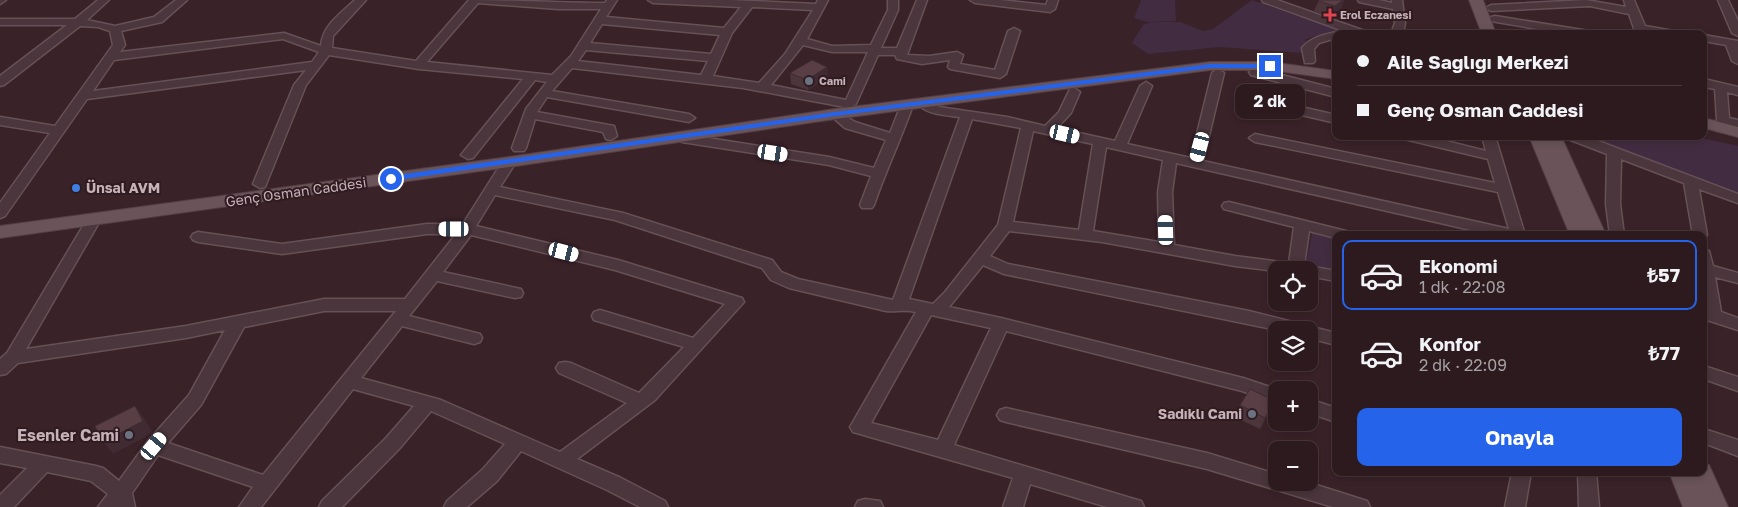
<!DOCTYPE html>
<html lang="tr">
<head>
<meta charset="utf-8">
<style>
	:root { --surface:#2c1a1f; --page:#342328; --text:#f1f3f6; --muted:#a6a1a4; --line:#48383d; --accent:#2563eb }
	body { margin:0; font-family:"Golos Text",sans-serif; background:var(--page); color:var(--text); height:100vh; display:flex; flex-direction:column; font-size:19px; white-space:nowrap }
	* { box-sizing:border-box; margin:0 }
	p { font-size:16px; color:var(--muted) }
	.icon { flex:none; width:28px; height:28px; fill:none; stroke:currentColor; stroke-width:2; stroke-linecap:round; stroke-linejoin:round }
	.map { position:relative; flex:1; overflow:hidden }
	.side { position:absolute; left:1332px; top:231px; width:375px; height:245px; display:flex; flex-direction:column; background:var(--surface); border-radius:10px; box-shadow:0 2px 8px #0003,0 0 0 1px var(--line) }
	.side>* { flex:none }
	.guide { position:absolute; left:1332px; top:30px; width:375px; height:110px; border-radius:10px; box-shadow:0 2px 8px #0003,0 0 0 1px var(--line); display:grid; align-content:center; height:110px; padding:0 25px; background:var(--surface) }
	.fabs { position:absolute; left:1268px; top:261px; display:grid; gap:10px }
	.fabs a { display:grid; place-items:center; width:50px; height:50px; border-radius:10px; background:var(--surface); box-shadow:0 2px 8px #0003,0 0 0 1px var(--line); font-size:25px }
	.end { position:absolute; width:22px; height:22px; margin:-11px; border:6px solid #2563eb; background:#fff; box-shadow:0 0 0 2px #fff }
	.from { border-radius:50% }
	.bubble { position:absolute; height:35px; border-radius:10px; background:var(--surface); box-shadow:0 2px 8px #0003,0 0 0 1px var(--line); font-size:16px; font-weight:700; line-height:35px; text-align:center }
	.car { position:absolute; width:15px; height:30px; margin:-15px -8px; border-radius:6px; box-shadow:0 0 4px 1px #0007; background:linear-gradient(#fff 24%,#345 0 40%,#fff 0 76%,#345 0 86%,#fff 0) }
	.guide b { display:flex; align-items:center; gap:18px; height:48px; font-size:19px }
	.guide b+b { border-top:1px solid var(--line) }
	.guide i { width:12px; height:12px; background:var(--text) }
	ul { padding:9px 0 0; list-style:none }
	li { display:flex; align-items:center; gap:15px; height:70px; margin:0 10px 8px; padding:0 15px; border:2px solid transparent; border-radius:10px }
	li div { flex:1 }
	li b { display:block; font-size:19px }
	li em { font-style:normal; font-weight:700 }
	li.selected { border-color:var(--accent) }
	li>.icon { width:45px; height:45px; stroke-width:1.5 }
	.button { display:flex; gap:10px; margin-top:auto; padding:10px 25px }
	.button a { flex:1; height:58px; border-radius:10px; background:var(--accent); color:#fff; font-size:20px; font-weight:700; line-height:58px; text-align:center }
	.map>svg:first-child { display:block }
	.green { fill:#422c41 }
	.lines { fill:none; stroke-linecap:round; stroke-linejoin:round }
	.minor-casing { stroke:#655156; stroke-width:3 }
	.major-casing { stroke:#533f45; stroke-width:2 }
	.minor { fill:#4a363c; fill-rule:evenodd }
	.major { fill:#6a545a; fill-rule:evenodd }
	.wall { fill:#4d353c }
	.shaded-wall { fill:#3f2b31 }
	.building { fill:#5a3e46; stroke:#3f2b31 }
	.route { fill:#2563eb }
	.health-dot { fill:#e0444e; stroke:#2f1b21; stroke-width:2 }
	.worship-dot { fill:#6b7280; stroke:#2f1b21; stroke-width:2 }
	.shop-dot { fill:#3f7fe0; stroke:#2f1b21; stroke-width:2 }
	.labels { text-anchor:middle; stroke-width:4; stroke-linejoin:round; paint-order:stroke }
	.far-poi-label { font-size:11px; font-weight:bold; fill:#c6b1b6; stroke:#2f1b21; text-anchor:start }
	.poi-label { font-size:14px; font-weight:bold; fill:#c6b1b6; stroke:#2f1b21; text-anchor:start }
	.street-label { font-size:14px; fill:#c6b1b6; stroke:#2f1b21 }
	.near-poi-label { font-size:16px; font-weight:bold; fill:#c6b1b6; stroke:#2f1b21; text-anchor:end }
</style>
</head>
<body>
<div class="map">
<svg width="1738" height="507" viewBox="0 0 1738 507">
	<rect width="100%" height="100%" fill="#3a2229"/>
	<!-- green -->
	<path class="green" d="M1141 0H1175L1176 21 1147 22 1134 18Z
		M1252 0 1341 31 1325 33 1306 39 1302 53 1220 47 1148 54 1132 43 1143 25 1151 22H1180L1203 31 1213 29Z
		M1582 136H1692L1738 146V196Z
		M1312 233 1336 239V271L1306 264Z"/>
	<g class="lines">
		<!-- minor casing -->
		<g class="minor-casing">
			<path id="minor" d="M0 0H6L0 4Z
				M98 0H109L87 20 115 26 154 17 176 0H187L162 22 121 31 125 45 120 52 284 33 321 46C322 26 341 13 355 0H366L333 36 332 48 416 61 469 0C515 0 560 3 605 3L607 0H617L606 17 724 28 741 7 653 3 648 0H729L816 4 818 0H828L807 39 832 46 871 45 888 10V0H898V10L881 48H897L917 0H927L907 55 929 56 957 52 963 55 960 64 995 70 1008 31 1014 28 1020 31 1006 74 1000 78 950 69 948 67 950 60 922 64 897 59 895 55H878L856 104 850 108 743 88 572 68 552 91 689 114 695 118 689 122 547 97 537 112 614 126 617 136 611 140 606 139 603 132 535 119 526 148 524 151H514L512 148 526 109 547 82 535 80 473 158 468 159 461 155 523 79 419 69 329 55 306 85 265 187 260 188 253 184 294 85 306 70 87 99 5 216 0 218V203L50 133 0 125V117L55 126 113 45 110 31 98 27 80 26 4 85 0 86V76L67 25H0V19H75ZM478 3 558 9H601L571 56 552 75 427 62ZM752 7 813 10 785 54 759 83 713 76 732 33ZM602 24 720 35 711 54 590 43ZM283 39 319 52 312 62 93 91 114 60ZM803 45 832 52H868L846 100 771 85ZM586 50 708 61 701 75 578 61Z
				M970 0H1001L1046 5 1048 0H1058L1055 9 1050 12 975 3Z
				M1262 0H1277L1362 30 1373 32 1374 34H1352L1263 2Z
				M1358 0H1379L1392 3V0H1402L1405 23 1403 34H1391L1395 23 1393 9 1359 2Z
				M1586 0 1626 7 1624 0H1634L1645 26 1674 31 1679 34H1636L1629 14 1590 6 1491 11 1486 8 1491 5Z
				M1718 0H1728L1738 21V36L1732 33Z
				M1495 16 1589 31 1594 34H1567L1491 21 1490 19 1491 17Z
				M1336 32 1341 34H1336V38L1319 43 1314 49 1315 61 1313 63H1305L1302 48C1311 37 1323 35 1336 32Z
				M1704 35 1738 41V64L1732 61 1726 45 1704 41Z
				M1255 68 1336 89V97L1251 75 1249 72Z
				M1218 69 1224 73 1203 161 1509 229 1498 192 1255 142 1249 138 1255 134 1495 183 1488 159 1404 139 1403 136H1426L1486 151 1482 136H1495L1525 235H1493L1176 163 1172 192 1174 245 1235 256 1289 263 1294 227 1224 209 1222 206 1224 203 1229 202 1350 232 1352 235H1336V238L1309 231 1304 265 1336 271V281L1309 276V270L1276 271 1235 266 1102 242 1009 231 990 256 1008 264 1249 311 1336 333V345L1309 338V330H1277L1004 274 983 265 949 307 1001 318 1243 378 1279 390H1276V403L1242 391 1006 331 954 445 1134 499 1141 501 1144 507H1107L1030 484 1023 507H1003L1013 478 853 432 850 427 853 422 916 312C903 309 898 312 886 311L789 288 771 280 762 268 615 220 495 195 476 226 618 260 742 298 744 302 655 400 577 459 621 478 665 501 668 507H640L607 490 521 451 497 481 467 507H444L447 501 483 469 505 444 431 411 399 449 342 507H319L322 501 386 438 414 406 353 389 261 507H239L253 487 158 455 132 493 135 507H98L108 494 91 481 47 472 14 507H0V495L27 468 0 463V447L96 466 103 468 119 481 148 441 189 395 225 330 186 338 18 363 6 374 0 375V359L7 353 89 216H99L101 219 26 349 186 326 324 299H405L456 234H427L282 254 198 242 193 240 191 237 193 234 198 232 282 244 427 224H463L504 159 509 158 516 162 500 187 623 213 772 260 781 272 798 279 893 300 960 117C945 115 927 115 917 103L919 100H927L939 107 1007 117 1045 126 1059 112 1070 89 1074 88 1080 92 1071 113 1057 128 1115 141 1140 86 1146 82 1152 86 1127 144 1191 158 1212 73ZM972 119 1021 128 998 225 945 292 933 304 909 299ZM1033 131 1093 144 1079 230 1013 222ZM1106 147 1163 160 1158 192 1159 242 1093 231ZM471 235 615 270 725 304 693 338 600 310 594 312 592 316 594 320 684 347 639 393 571 363 565 362 559 363 556 368 559 373 627 403 560 452 441 400 361 378 402 326 474 344 480 342 482 338 480 334 409 316 437 281 515 298 521 297 523 293 521 289 443 272ZM324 311H396L263 475 168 443 201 405 244 327ZM931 315 991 328 938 440 871 423Z
				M1704 79 1738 87V95L1727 92 1729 118 1738 120V128L1719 123 1717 120 1715 89 1704 87Z
				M1262 98 1336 115V123L1258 105 1256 102Z
				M907 101 913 105C901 139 886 170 874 205L872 208H862L860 205 871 176 829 165 682 142 676 138 682 134 829 157 874 168 886 140 845 128 829 114 835 110 855 122 890 133 901 105Z
				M1567 136H1585L1738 194V203L1699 189 1707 235 1704 239V235H1693L1684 183 1621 159 1620 204 1624 235H1610L1606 204 1607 154 1568 139Z
				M1704 250 1709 251 1713 266 1738 273V283L1715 277 1721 312 1738 318V330L1704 319Z
				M1704 366 1738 377V391L1704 379Z
				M1309 399 1336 408V422L1309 413Z
				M1006 408 1207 453 1276 474V482H1307L1367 501 1370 507H1333L1207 469 1006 422 1000 420 997 415 1000 410Z
				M1704 429 1738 440V456L1704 443Z
				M1512 472H1531L1525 507H1505Z
				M1578 472H1596L1599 507H1579Z
				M865 499 880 501 883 507H855L858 501Z"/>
		</g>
		<!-- major casing -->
		<g class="major-casing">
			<path id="major" d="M1469 0H1483L1496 34H1482Z
				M1210 62H1270L1336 71V79L1270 70H1210L835 119 509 167 0 238V226L509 157 835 109Z
				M1704 118 1738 127V137L1704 128Z
				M1529 136H1561L1606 235H1570Z
				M1704 463 1709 465 1728 507H1683L1669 472H1704Z"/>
		</g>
		<!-- minor -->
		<use href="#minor" class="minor"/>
		<!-- major -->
		<use href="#major" class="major"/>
	</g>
	<!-- wall -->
	<path class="wall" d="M1319 0H1344L1341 9 1331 17 1314 11Z
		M827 67 828 78 808 90 791 84 790 73Z
		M1275 401 1270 412 1260 429 1235 417 1240 405Z"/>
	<!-- shaded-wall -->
	<path class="shaded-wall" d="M1343 0H1344L1341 9 1331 17 1335 6Z
		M827 67 828 78 808 90 807 80Z
		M1275 401 1270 412 1260 429 1265 418Z
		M135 406 144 418 153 433 113 454 103 442Z"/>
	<!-- building -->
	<path class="building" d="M1319 0H1343L1335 6 1318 1Z
		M812 60 827 67 807 80 790 73Z
		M1250 389 1275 401 1265 418 1240 405Z
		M135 406 143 421 103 442 95 426Z"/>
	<!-- route -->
	<path class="route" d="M1210 64H1270L1273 66 1270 68H1210L1149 76 835 116 391 181 387 179 391 176 835 112Z"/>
	<!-- markers -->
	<path class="health-dot" d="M1327.5 7.5h5v5h5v5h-5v5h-5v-5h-5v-5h5z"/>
	<g class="worship-dot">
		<circle cx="809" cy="81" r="5"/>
		<circle cx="1252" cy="414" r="5"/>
		<circle cx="129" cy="435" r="5"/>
	</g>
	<circle class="shop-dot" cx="76" cy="188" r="5"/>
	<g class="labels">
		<!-- far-poi labels -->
		<g class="far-poi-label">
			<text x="1340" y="19">Erol Eczanesi</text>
			<text x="819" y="85">Cami</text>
		</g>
		<!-- poi labels -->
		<g class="poi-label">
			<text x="86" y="193">Ünsal AVM</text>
			<text x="1242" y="419" text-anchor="end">Sadıklı Cami</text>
		</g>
		<!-- street labels -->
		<g class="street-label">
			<text transform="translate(296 192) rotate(-8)" y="5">Genç Osman Caddesi</text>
		</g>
		<!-- near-poi labels -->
		<g class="near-poi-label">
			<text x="119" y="441">Esenler Cami</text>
		</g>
	</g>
</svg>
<div class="fabs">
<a><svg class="icon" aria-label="locate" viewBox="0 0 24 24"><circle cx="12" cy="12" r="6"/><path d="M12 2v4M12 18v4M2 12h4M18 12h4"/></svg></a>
<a><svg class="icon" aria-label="layers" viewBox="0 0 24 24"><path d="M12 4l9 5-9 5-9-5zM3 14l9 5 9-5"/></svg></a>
<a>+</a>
<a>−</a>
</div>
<i class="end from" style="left:391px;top:179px"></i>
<i class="end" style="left:1270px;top:66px"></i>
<div class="bubble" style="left:1235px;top:84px;width:70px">2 dk</div>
<i class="car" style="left:1065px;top:134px;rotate:103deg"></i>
<i class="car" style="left:1200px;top:147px;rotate:195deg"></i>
<i class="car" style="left:773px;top:153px;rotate:99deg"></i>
<i class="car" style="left:454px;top:229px;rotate:270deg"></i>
<i class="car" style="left:1166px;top:230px;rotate:358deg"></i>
<i class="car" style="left:564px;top:252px;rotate:104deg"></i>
<i class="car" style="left:154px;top:446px;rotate:40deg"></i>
<div class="guide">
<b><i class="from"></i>Aile Sağlığı Merkezi</b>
<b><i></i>Genç Osman Caddesi</b>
</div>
<section class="side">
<ul>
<li class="selected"><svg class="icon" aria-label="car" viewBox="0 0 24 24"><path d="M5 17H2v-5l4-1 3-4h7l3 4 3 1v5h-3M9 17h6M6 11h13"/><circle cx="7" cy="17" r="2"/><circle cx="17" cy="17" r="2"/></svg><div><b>Ekonomi</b><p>1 dk · 22:08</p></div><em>₺57</em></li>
<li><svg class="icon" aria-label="car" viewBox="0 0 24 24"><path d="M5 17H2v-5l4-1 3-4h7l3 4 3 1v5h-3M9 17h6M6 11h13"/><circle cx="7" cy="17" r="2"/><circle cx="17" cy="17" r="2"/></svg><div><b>Konfor</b><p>2 dk · 22:09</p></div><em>₺77</em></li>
</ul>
<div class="button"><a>Onayla</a></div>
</section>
</div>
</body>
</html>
